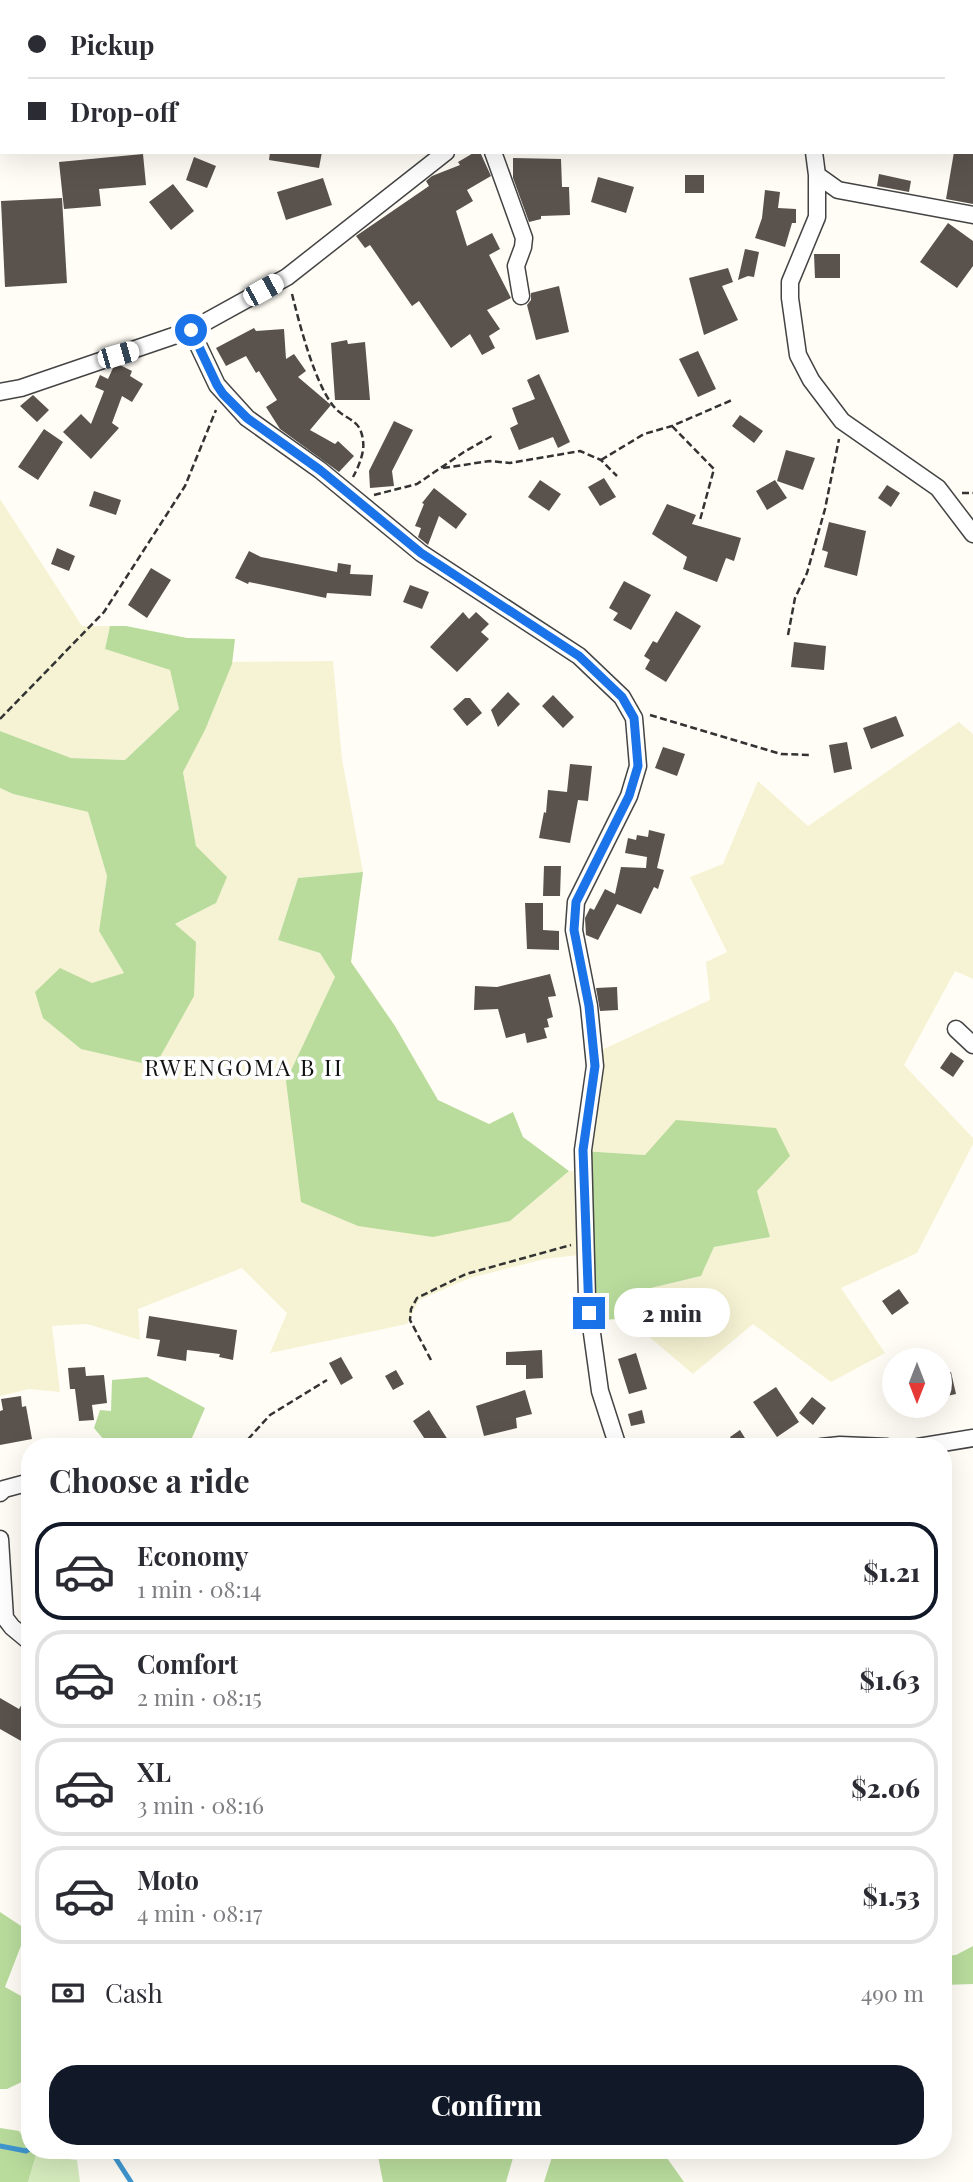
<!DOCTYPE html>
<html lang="en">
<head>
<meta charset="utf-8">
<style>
	:root { --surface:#fff; --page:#f7f7f7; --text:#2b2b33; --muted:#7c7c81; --line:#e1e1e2; --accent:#111827 }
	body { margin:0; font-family:"Playfair Display",serif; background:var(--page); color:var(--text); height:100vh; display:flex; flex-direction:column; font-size:26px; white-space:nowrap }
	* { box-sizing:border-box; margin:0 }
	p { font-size:23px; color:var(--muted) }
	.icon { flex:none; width:38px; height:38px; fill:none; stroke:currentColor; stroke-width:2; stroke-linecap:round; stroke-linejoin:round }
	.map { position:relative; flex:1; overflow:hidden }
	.details { position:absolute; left:21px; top:1438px; width:931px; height:721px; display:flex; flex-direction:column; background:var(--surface); border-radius:28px; box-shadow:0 7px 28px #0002 }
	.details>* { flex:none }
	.hud { position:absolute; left:0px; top:0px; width:973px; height:154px; box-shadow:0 7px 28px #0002; display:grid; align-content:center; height:154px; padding:0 28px; background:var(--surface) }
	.needle { width:46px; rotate:180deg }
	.tools { position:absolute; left:882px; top:1348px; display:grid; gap:14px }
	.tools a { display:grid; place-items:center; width:70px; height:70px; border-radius:50%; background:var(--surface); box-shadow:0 7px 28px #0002; font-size:35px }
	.end { position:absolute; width:32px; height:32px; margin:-16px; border:9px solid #1a73e8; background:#fff; box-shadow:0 0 0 4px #fff }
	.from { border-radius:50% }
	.bubble { position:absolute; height:49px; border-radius:24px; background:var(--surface); box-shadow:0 7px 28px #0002; font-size:23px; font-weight:800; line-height:49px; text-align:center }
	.car { position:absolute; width:21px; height:42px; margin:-21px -10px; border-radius:9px; box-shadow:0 0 5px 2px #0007; background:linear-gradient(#fff 24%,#345 0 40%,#fff 0 76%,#345 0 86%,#fff 0) }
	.hud b { display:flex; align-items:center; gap:24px; height:66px; font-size:26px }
	.hud b+b { border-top:2px solid var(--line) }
	.hud i { width:18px; height:18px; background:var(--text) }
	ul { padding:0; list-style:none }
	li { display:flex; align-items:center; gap:21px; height:98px; margin:0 14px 10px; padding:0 14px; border:4px solid var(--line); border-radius:28px }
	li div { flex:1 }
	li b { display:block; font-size:26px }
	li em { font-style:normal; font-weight:800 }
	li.current { border-color:var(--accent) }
	li>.icon { width:63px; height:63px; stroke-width:1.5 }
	h2 { padding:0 28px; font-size:32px; line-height:84px }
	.pay { display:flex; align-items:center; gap:18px; height:77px; padding:0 28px; font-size:26px }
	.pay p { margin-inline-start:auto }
	.action { display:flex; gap:14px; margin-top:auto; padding:14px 28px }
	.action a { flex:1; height:80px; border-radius:28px; background:var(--accent); color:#fff; font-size:28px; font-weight:800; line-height:80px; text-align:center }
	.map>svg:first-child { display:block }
	.farmland { fill:#f6f3d4 }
	.green { fill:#d5ebbd }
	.forest { fill:#b9dc9c }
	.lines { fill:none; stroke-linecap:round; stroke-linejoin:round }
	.stream { stroke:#3f96cf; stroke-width:5 }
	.building { fill:#5a524d }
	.minor-casing { stroke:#444; stroke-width:19 }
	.major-casing { stroke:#222; stroke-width:24 }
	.path { stroke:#333; stroke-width:2.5; stroke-dasharray:7 3.5; stroke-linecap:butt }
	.minor { stroke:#fff; stroke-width:16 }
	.major { stroke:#f9d66b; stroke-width:21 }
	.route { stroke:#1a73e8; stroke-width:9 }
	.labels { text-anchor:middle; stroke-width:7; stroke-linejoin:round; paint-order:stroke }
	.quarter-label { font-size:23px; letter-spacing:2px; fill:#111; stroke:#fff }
</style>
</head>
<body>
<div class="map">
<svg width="973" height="2182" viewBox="0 0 973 2182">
	<rect width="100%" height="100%" fill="#fffdf5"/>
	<!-- farmland -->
	<path class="farmland" d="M0 499 82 626H110L105 649 170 670 179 709 125 760 71 758 0 731Z
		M333 661 342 759 363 872 298 878 278 940 320 953 335 977 286 1081 510 1221 569 1171H579V1255L545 1259 470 1278 419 1300 407 1324 270 1353 287 1313 242 1268 138 1309 140 1340 87 1324 52 1326 60 1392 29 1389 0 1396V788L13 794 88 812 107 876 99 931 124 973 92 984 81 1049 174 925 216 903 196 846 183 772 223 662Z
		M959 722 973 734V979L955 971 904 1065 973 1138V1144L917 1253 841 1288 885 1353 831 1382 753 1324 693 1374 627 1318 630 1293 701 1276 714 1247 770 1237 756 1191 789 1156 645 1155 582 1151 593 1054 710 1000 706 962 727 952 690 877 723 864 758 781 808 826Z"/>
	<!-- green -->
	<path class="green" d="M213 0H367L377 2H219Z
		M790 0 791 2 653 1Z
		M36 2155 77 2160 80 2182H28Z"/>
	<!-- forest -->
	<path class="forest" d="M110 626H126L187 638 235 639 232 664 205 730 183 772 196 846 227 877 216 903 175 924 196 942 194 996 155 1066 81 1049 43 1018 35 992 60 968 92 983 124 973 99 931 107 876 88 812 13 794 0 788V731L71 758 125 760 179 709 170 670 105 649Z
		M363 872 351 962 395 1026 438 1100 489 1124 513 1112 523 1137 569 1171 510 1221 433 1237 358 1226 301 1202 286 1081 335 977 320 953 278 940 298 878Z
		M676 1120 776 1128 790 1156 757 1191 770 1237 714 1247 701 1276 630 1293 627 1318 582 1322 579 1309V1171L582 1151 645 1155Z
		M147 1377 205 1408 188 1447H152L138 1439 110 1447 94 1428 100 1410 111 1411 112 1380Z
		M0 1912 27 1930 5 1987 30 2001V2078L7 2089H0Z
		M973 1946V1984L943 1985V1956L956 1955Z
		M0 2128 19 2131 30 2146V2151H33L36 2155 28 2182H0Z
		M377 2151H515L506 2182H383Z
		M563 2151H662L684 2182H544L552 2157Z"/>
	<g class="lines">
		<!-- stream -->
		<path class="stream" d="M0 2146 26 2151 30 2149
			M111 2151 131 2182"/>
	</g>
	<!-- building -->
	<path class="building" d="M270 152H322L319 168 269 160Z
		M475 152H480L491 176 467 190 473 201 456 211 467 246 492 233 500 249 489 255 511 298 487 310 500 329 489 336 495 348 482 355 470 334 451 348 419 301 412 306 370 245 365 248 356 236 429 186 426 181 432 176 460 165 458 162Z
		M954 152H973V204L946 199Z
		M143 154 146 185 99 189 101 206 64 209 59 162Z
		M194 157 216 166 207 188 186 180Z
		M513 158 561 159 562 187H569L570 215 541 216V219L529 222 513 178Z
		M879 174 911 181 909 192 877 186Z
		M685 175H704V193H685Z
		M598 177 634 187 626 213 591 202Z
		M323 178 332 205 286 220 277 192Z
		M173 184 194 211 171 230 149 202Z
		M765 190 780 192 778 208 796 209V223H792L785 247 755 238 762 218Z
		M62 198 67 283 5 287 1 201Z
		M948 223 973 241V266L957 288 920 262Z
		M745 249 759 252 754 277 748 276 738 280Z
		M814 254H840V278H815Z
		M728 268 733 282 722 286 738 320 704 335 689 278Z
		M559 286 569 332 536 340 527 305 531 300V293Z
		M254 328 256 331 284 329 286 359 294 354 306 371 298 377 331 405 310 430 335 444 338 441 354 456 339 472 280 429 266 407 277 400 259 371 256 373 246 356 226 366 216 348Z
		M347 340 348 344 365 342 370 400H335L331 343Z
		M698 351 716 389 698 397 679 359Z
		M120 365 132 371 130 376 143 384 132 402 122 396 112 423 119 428 91 459 63 432 81 414 91 424 104 391 95 387 100 375 108 379 113 368Z
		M539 374 570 442 558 448 553 437 519 450 510 428 518 424 512 408 535 399 527 380Z
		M33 395 49 410 37 422 20 406Z
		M740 415 763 431 754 443 732 426Z
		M394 421 413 430 392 471 394 486 370 488 369 471Z
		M44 429 63 442 38 480 18 467Z
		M786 450 815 458 803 490 777 481Z
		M604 478 616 497 600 506 588 487Z
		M540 480 561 494 549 511 528 497Z
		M775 480 787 498 767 510 756 491Z
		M887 485 900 493 891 507 878 498Z
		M434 488 467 514 456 529 439 516 428 545 418 537 421 528 415 526 424 504 422 503Z
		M94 491 121 500 116 515 89 506Z
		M667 504 696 515 692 524 741 538 734 561 726 558 717 582 683 569 687 557 652 534Z
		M829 522 866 531 857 576 824 567 828 552 822 550Z
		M57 548 75 556 69 571 51 564Z
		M249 551 261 557 337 572 338 563 351 565 350 574 373 575 371 596 327 593 326 598 249 582 248 584 235 578Z
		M151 568 171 580 147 618 128 605Z
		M624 581 651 595 631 630 613 620 618 613 609 608Z
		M410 585 429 592 422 609 403 602Z
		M676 611 701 626 666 682 645 669 650 660 644 656 653 641 657 643Z
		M463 612 469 619 476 612 489 624 481 632 489 639 457 672 430 647Z
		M794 642 826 646 824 670 791 667Z
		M508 692 520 704 498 727 491 710Z
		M553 695 574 717 563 728 542 706Z
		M465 698H470L482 713 467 726 453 709Z
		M896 716 904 736 871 749 863 728Z
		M847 742 852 769 834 773 829 745Z
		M663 747 685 754 677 776 655 768Z
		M570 764 592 766 588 801 578 800 570 843 539 838 544 812 546 813 548 790 567 792Z
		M649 830 665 834 657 868 664 870 658 889 654 887 641 914 617 904 598 940 586 935 585 918 590 908 594 910 605 889 615 894 621 867 646 868 647 857 625 853 628 838 636 840 637 835 648 837Z
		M544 866H561L560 896H543Z
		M525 903H543V930L559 931V950L527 949Z
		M550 974 556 996 548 997 553 1017 547 1019 549 1027 544 1028 547 1038 527 1043 525 1033 506 1038 498 1009 474 1010 475 986 497 987Z
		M617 987 618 1010 600 1011 596 988Z
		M951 1052 964 1061 953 1077 940 1068Z
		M899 1289 909 1303 892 1315 882 1301Z
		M149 1316 237 1330 233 1360 219 1357 220 1354 187 1350 186 1361 157 1356 160 1340 146 1338Z
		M542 1350 543 1378 526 1379V1365H506V1352Z
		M636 1353 647 1389 629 1394 618 1359Z
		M341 1357 353 1378 341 1385 329 1363Z
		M85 1367 86 1376 104 1375 107 1403 92 1405 94 1420 79 1421 75 1389H70L68 1368Z
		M396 1370 404 1384 393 1390 385 1376Z
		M951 1372 956 1394 943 1397 940 1389V1374Z
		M776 1387 799 1422 777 1437 753 1402Z
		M525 1390 532 1414 516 1418 517 1428 484 1436 476 1406Z
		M21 1396 22 1407 26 1406 32 1439 0 1445V1411L3 1410 1 1399Z
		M812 1397 826 1408 813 1425 799 1413Z
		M429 1410 448 1440 436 1447H430L413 1421Z
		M642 1410 645 1423 631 1426 628 1414Z
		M740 1430 748 1443 736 1447 730 1437Z
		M30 1690V1746L0 1729V1698L19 1709Z"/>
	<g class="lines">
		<!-- minor casing -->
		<g class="minor-casing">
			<path id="minor" d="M913 0V2
				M493 152 524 238 523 247 516 266 521 296
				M814 152 817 175V217L790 282V298L798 355 811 380 842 421 938 488 973 534
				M817 175 838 190 973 215
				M191 330 217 385 247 418 320 470 421 553 579 656 622 697 634 718 638 766 629 796 576 902 574 930 589 1006 595 1066 583 1150 587 1297 600 1391 618 1447
				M0 392 21 388 191 330 287 277 446 152
				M956 1029 973 1045
				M821 1447 840 1445 887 1447
				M918 1447 973 1438
				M0 1493 4 1489 30 1482
				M0 1539 5 1618 12 1627 30 1642"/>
		</g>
		<!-- major casing -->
		<g class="major-casing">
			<path id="major" d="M141 0 147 2
				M971 73 973 72"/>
		</g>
		<!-- path -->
		<path class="path" d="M45 2V0
			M292 294C299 322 316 390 337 410 349 421 361 420 363 441 365 452 358 468 353 477
			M672 426 714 469 700 520
			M601 460 644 434 672 426 732 400
			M443 468 490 461 510 463 580 451 601 460 617 476
			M962 493H973
			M374 495 417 484 464 452 492 436
			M788 635 795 598 807 573 825 509 839 439
			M650 715 781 754 809 755
			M0 719 104 612 185 486 216 410
			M431 1360 410 1320 411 1309 417 1298 466 1274 571 1245
			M241 1447 270 1415 327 1380"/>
		<!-- minor -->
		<use href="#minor" class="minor"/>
		<!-- major -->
		<use href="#major" class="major"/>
	</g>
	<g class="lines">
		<!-- route -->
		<path class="route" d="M191 330 217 385 223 394 247 418 320 470 421 553 579 656 622 697 634 718 638 766 629 796 576 902 574 930 589 1006 595 1066 583 1150 589 1313"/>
	</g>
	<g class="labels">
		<!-- quarter labels -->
		<g class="quarter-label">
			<text x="244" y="1076">RWENGOMA B II</text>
		</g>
	</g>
</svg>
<div class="tools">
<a><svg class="needle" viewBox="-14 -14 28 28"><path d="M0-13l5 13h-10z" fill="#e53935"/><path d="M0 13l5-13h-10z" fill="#7c7c81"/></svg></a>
</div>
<i class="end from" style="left:191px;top:330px"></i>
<i class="end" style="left:589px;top:1313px"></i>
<div class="bubble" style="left:614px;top:1288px;width:116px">2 min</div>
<i class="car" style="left:263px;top:290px;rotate:61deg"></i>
<i class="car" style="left:118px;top:355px;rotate:74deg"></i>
<div class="hud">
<b><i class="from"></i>Pickup</b>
<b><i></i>Drop-off</b>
</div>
<section class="details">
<h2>Choose a ride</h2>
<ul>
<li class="current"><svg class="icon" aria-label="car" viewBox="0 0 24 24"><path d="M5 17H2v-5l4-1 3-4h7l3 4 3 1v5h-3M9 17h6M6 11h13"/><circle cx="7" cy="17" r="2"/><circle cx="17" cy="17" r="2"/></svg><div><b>Economy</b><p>1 min · 08:14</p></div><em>$1.21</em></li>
<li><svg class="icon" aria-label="car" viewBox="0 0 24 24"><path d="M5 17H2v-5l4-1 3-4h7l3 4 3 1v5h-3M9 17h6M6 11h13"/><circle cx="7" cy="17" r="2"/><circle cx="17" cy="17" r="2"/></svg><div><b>Comfort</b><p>2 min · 08:15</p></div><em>$1.63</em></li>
<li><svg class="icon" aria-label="car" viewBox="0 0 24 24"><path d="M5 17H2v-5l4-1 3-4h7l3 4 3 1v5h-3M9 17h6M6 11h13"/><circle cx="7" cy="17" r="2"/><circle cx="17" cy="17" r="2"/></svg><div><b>XL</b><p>3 min · 08:16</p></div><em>$2.06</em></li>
<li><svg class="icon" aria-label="car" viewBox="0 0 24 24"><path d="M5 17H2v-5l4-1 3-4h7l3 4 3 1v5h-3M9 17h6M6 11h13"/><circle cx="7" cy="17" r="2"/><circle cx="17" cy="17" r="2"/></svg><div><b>Moto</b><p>4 min · 08:17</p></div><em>$1.53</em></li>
</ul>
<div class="pay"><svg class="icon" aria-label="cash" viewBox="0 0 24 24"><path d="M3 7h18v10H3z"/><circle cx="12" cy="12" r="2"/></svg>Cash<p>490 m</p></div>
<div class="action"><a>Confirm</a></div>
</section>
</div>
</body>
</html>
